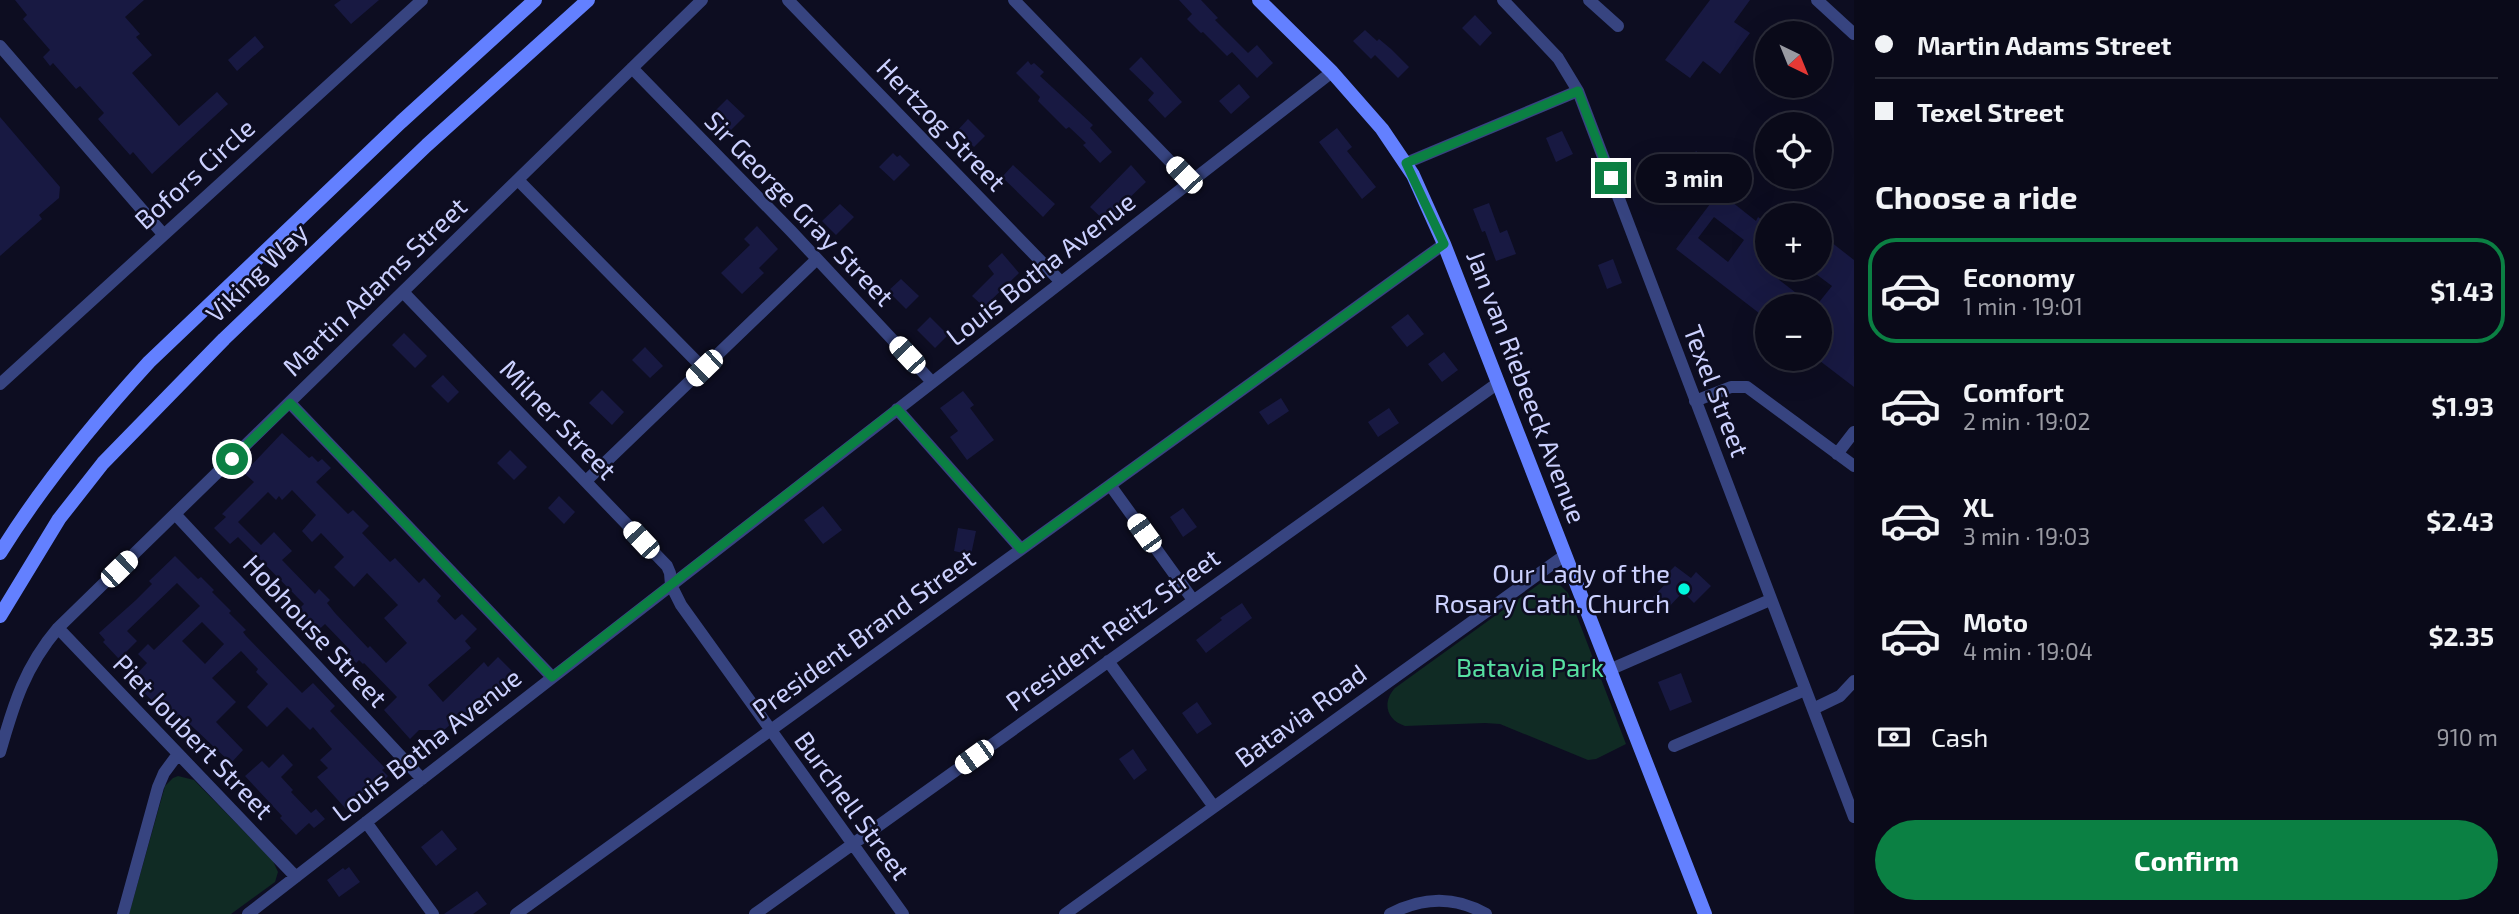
<!DOCTYPE html>
<html lang="en">
<head>
<meta charset="utf-8">
<style>
	:root { --surface:#0a0a19; --page:#181826; --text:#f1f3f6; --muted:#999aa2; --line:#2a2b38; --accent:#0b8043 }
	body { margin:0; font-family:"Exo 2",sans-serif; background:var(--page); color:var(--text); height:100vh; display:flex; flex-direction:column; font-size:26px; white-space:nowrap }
	* { box-sizing:border-box; margin:0 }
	p { font-size:23px; color:var(--muted) }
	.icon { flex:none; width:38px; height:38px; fill:none; stroke:currentColor; stroke-width:2; stroke-linecap:round; stroke-linejoin:round }
	.map { position:relative; flex:1; overflow:hidden }
	.side { display:flex; flex-direction:column; background:var(--surface); width:665px }
	.side>* { flex:none }
	.hud { display:grid; align-content:center; height:154px; padding:0 21px; background:var(--surface) }
	.needle { width:46px; rotate:137deg }
	.fabs { position:absolute; left:1755px; top:21px; display:grid; gap:14px }
	.fabs a { display:grid; place-items:center; width:77px; height:77px; border-radius:50%; background:var(--surface); box-shadow:0 7px 28px #0002,0 0 0 2px var(--line); font-size:35px }
	.end { position:absolute; width:32px; height:32px; margin:-16px; border:9px solid #0b8043; background:#fff; box-shadow:0 0 0 4px #fff }
	.from { border-radius:50% }
	.bubble { position:absolute; height:49px; border-radius:24px; background:var(--surface); box-shadow:0 7px 28px #0002,0 0 0 2px var(--line); font-size:23px; font-weight:700; line-height:49px; text-align:center }
	.car { position:absolute; width:21px; height:42px; margin:-21px -10px; border-radius:9px; box-shadow:0 0 5px 2px #0007; background:linear-gradient(#fff 24%,#345 0 40%,#fff 0 76%,#345 0 86%,#fff 0) }
	.hud b { display:flex; align-items:center; gap:24px; height:66px; font-size:26px }
	.hud b+b { border-top:2px solid var(--line) }
	.hud i { width:18px; height:18px; background:var(--text) }
	ul { padding:0; list-style:none }
	li { display:flex; align-items:center; gap:21px; height:105px; margin:0 14px 10px; padding:0 7px; border:4px solid transparent; border-radius:28px }
	li div { flex:1 }
	li b { display:block; font-size:26px }
	li em { font-style:normal; font-weight:700 }
	li.on { border-color:var(--accent) }
	li>.icon { width:63px; height:63px; stroke-width:1.5 }
	h2 { padding:0 21px; font-size:32px; line-height:84px }
	.pay { display:flex; align-items:center; gap:18px; height:77px; padding:0 21px; font-size:26px }
	.pay p { margin-inline-start:auto }
	.action { display:flex; gap:14px; margin-top:auto; padding:14px 21px }
	.action a { flex:1; height:80px; border-radius:42px; background:var(--accent); color:#fff; font-size:28px; font-weight:700; line-height:80px; text-align:center }
	main { display:flex; flex:1; min-height:0 }
	.map>svg:first-child { display:block }
	.green { fill:#102b24 }
	.building { fill:#181942; fill-rule:evenodd }
	.lines { fill:none; stroke-linecap:round; stroke-linejoin:round }
	.street { stroke:#374480; stroke-width:12 }
	.secondary { stroke:#6380ff; stroke-width:14 }
	.route { stroke:#0b8043; stroke-width:9 }
	.poi-dot { fill:#00f7dc; stroke:#0d0d21; stroke-width:2.5 }
	.labels { text-anchor:middle; stroke-width:5; stroke-linejoin:round; paint-order:stroke }
	.street-label { font-size:26px; fill:#ccd1ff; stroke:#0d0d21 }
	.poi-label { font-size:26px; fill:#ccd1ff; stroke:#0d0d21; text-anchor:end }
	.park-label { font-size:26px; fill:#57e0a1; stroke:#0d0d21 }
</style>
</head>
<body>
<main>
<div class="map">
<svg width="1854" height="914" viewBox="0 0 1854 914">
	<rect width="100%" height="100%" fill="#0d0d21"/>
	<!-- green -->
	<path class="green" d="M1542 582 1560 585 1568 593 1626 744 1596 759 1588 760 1500 724 1485 723 1405 726C1386 720 1382 702 1395 688Z
		M178 776 194 780 273 861 278 872 275 882 231 914H129L165 786 173 778Z"/>
	<!-- building -->
	<path class="building" d="M15 0H144L125 17 140 34 136 37 152 55 132 73 179 126 217 92 228 104 152 174 133 152 130 155 98 119 104 113 80 86 76 89 53 63 50 66 43 57 50 50 23 19 27 15Z
		M341 0H379L351 24 334 5Z
		M1179 0H1201L1218 18 1215 20 1248 53 1257 45 1273 63 1257 78 1232 52 1227 56 1203 32 1201 33 1187 19 1192 14Z
		M1710 0H1750L1734 22 1750 33 1720 74 1703 61 1690 78 1665 60Z
		M1475 15 1492 33 1480 46 1462 28Z
		M1365 30 1377 41 1379 39 1391 49 1409 67 1398 78 1375 55 1371 59 1353 41Z
		M255 36 264 47 237 71 228 60Z
		M1141 57 1182 102 1165 118 1148 100 1154 93 1129 69Z
		M1028 61 1031 65 1034 63 1044 72 1040 76 1093 125 1090 128 1112 152 1100 163 1083 145 1086 143 1069 127 1066 129 1038 101 1040 97 1016 73Z
		M1239 84 1250 97 1231 114 1219 101Z
		M727 99 745 116 727 134 710 116Z
		M0 117 60 187 59 198 39 215 42 219 0 256Z
		M968 119 985 136 974 147 957 131Z
		M1337 128 1352 147 1347 151 1376 187 1362 199 1319 142Z
		M1562 131 1573 154 1556 162 1546 138Z
		M1696 151 1743 188 1732 202 1756 221 1758 217 1768 224V256L1760 265 1813 306H1768V320L1676 249 1710 204 1676 177 1680 172 1675 167 1686 152 1692 157ZM1714 217 1744 240 1728 262 1698 238Z
		M893 153 897 157 900 155 910 165 894 181 879 167Z
		M1013 165 1055 204 1043 217 1002 177Z
		M1131 165 1146 182 1123 204 1125 206 1108 224 1090 207Z
		M1489 203 1500 233 1507 230 1516 254 1496 261 1485 231 1482 232 1473 209Z
		M840 204 854 217 836 235 822 221Z
		M757 226 778 249 759 268 764 273 742 294 721 273 750 245 744 239Z
		M1831 242 1854 260V387L1820 361V301L1832 286 1808 268H1820V257Z
		M1002 253 1019 273 984 307 972 296 994 274 988 266Z
		M1613 259 1622 283 1607 289 1598 265Z
		M901 279 919 296 906 309 888 291Z
		M1408 314 1424 334 1407 347 1391 327Z
		M930 317 948 335 935 348 917 330Z
		M404 333 427 356 415 368 392 345Z
		M645 347 663 366 650 378 632 360Z
		M1444 352 1458 370 1442 382 1428 364Z
		M443 375 459 392 448 403 431 386Z
		M602 390 624 412 612 425 589 403Z
		M963 391 974 405 970 408 994 440 967 460 950 437 958 431 940 408Z
		M1281 398 1289 411 1268 425 1259 412Z
		M1389 408 1399 423 1378 437 1368 422Z
		M282 433 309 458 312 456 318 462 322 459 331 468 316 482 348 514 353 510 369 526 362 533 390 562 395 558 419 583 424 578 441 596 437 601 455 620 462 614 477 629 465 641 471 648 428 685 443 702 484 662 488 667 498 657 519 678 501 695 497 691 470 717 465 712 444 730H419L410 739 384 710 397 697 364 663 363 664 359 660 356 663 348 653 351 651 325 624 312 636 303 627 306 623 296 612 304 604 238 537 230 544 214 528 226 517 222 514 254 482 244 473ZM292 490 316 515 302 531 312 542 321 533 344 557 334 567 354 587 367 573 398 605 384 618 407 643 386 663 370 646 368 648 335 613 327 603 330 600 319 589 315 594 282 560 292 551 274 532 261 545 238 522 268 492 276 500 279 496 282 500Z
		M510 450 527 467 514 480 497 463Z
		M559 496 575 512 564 524 548 508Z
		M823 506 842 530 823 544 804 520Z
		M1183 508 1197 527 1183 537 1170 517Z
		M958 528 976 531 971 555 954 551Z
		M175 556 198 579 201 577 214 590 212 592 231 611 229 613 246 630 243 632 246 636 302 693 313 683 335 706 330 711 385 768 382 770 388 776 372 792 368 788 346 809 317 777 328 768 320 760 332 749 313 727 310 730 287 707 267 727 247 707 268 684 256 672 258 669 241 651 212 678 236 702 216 722 243 750 231 763 179 714 172 720 131 680 147 663 138 654 148 644 154 650 200 606 177 583 127 631 137 641 119 659 103 642 105 640 99 633 136 600 152 584 149 581ZM202 622 224 644 205 664 182 641Z
		M1675 566 1691 578 1696 572 1711 586 1694 603 1683 592 1666 610 1653 597 1670 579 1666 575Z
		M1242 603 1252 618 1206 653 1196 640 1222 620 1220 618Z
		M1681 673 1692 702 1670 711 1658 682Z
		M1197 702 1212 724 1197 734 1182 713Z
		M1133 749 1147 770 1134 780 1119 759Z
		M283 754 293 765 281 777 293 790 291 792 311 813 316 809 325 819 314 828 309 823 296 835 280 818 282 816 245 776 262 761 269 768Z
		M442 830 457 849 436 866 421 847Z
		M349 867 360 882 339 897 327 880 343 868 345 870Z
		M477 891 487 904 473 914H444Z"/>
	<g class="lines">
		<!-- street -->
		<path class="street" d="M788 0 1061 282
			M1014 0 1190 182
			M1503 0 1558 58 1578 91 1854 817
			M1589 0 1618 26
			M1817 0 1854 34
			M0 46 163 234
			M632 68 791 231 932 382
			M1406 163 1578 91
			M518 180 703 368
			M403 292 667 566 670 573 671 585 681 605 903 914
			M0 384 422 0
			M1695 401 1731 387H1747L1854 466
			M290 403 552 677
			M897 409 1021 549
			M1837 454 1854 432
			M586 481 817 259
			M1110 485 1193 600
			M175 514 422 779
			M58 628 296 877
			M1108 661 1214 807
			M1609 670 1770 600
			M1813 709 1840 696 1854 681
			M1674 746 1805 690
			M0 752C14 703 25 667 58 628L702 0
			M366 822 433 914
			M123 914 158 787 164 773 178 754
			M248 914 1332 72
			M516 914 1444 244
			M755 914 1498 383
			M1065 914 1565 555
			M1390 914C1422 897 1455 896 1486 914"/>
		<!-- secondary -->
		<path class="secondary" d="M1259 0 1332 72 1382 129 1413 175 1444 244 1705 914
			M0 553C43 484 94 422 149 362L401 122 535 0
			M0 616 59 519 103 463 224 339 427 145 588 0"/>
	</g>
	<g class="lines">
		<!-- route -->
		<path class="route" d="M232 459 290 403 552 677 897 409 1021 549 1444 244 1406 163 1578 91 1611 178"/>
	</g>
	<!-- markers -->
	<circle class="poi-dot" cx="1684" cy="589" r="7"/>
	<g class="labels">
		<!-- street labels -->
		<g class="street-label">
			<text transform="translate(941 125) rotate(46)" y="9">Hertzog Street</text>
			<text transform="translate(195 174) rotate(-42)" y="9">Bofors Circle</text>
			<text transform="translate(799 209) rotate(46)" y="9">Sir George Gray Street</text>
			<text transform="translate(1041 269) rotate(-38)" y="9">Louis Botha Avenue</text>
			<text transform="translate(257 273) rotate(-44)" y="9">Viking Way</text>
			<text transform="translate(375 287) rotate(-44)" y="9">Martin Adams Street</text>
			<text transform="translate(1526 387) rotate(69)" y="9">Jan van Riebeeck Avenue</text>
			<text transform="translate(1716 391) rotate(69)" y="9">Texel Street</text>
			<text transform="translate(558 420) rotate(46)" y="9">Milner Street</text>
			<text transform="translate(1113 630) rotate(-36)" y="9">President Reitz Street</text>
			<text transform="translate(315 631) rotate(47)" y="9">Hobhouse Street</text>
			<text transform="translate(864 634) rotate(-36)" y="9">President Brand Street</text>
			<text transform="translate(1301 716) rotate(-36)" y="9">Batavia Road</text>
			<text transform="translate(193 737) rotate(46)" y="9">Piet Joubert Street</text>
			<text transform="translate(427 745) rotate(-38)" y="9">Louis Botha Avenue</text>
			<text transform="translate(852 806) rotate(54)" y="9">Burchell Street</text>
		</g>
		<!-- poi labels -->
		<g class="poi-label">
			<text x="1670" y="583">Our Lady of the<tspan x="1670" dy="30">Rosary Cath. Church</tspan></text>
		</g>
		<!-- park labels -->
		<g class="park-label">
			<text x="1530" y="677">Batavia Park</text>
		</g>
	</g>
</svg>
<div class="fabs">
<a><svg class="needle" viewBox="-14 -14 28 28"><path d="M0-13l5 13h-10z" fill="#e53935"/><path d="M0 13l5-13h-10z" fill="#999aa2"/></svg></a>
<a><svg class="icon" aria-label="locate" viewBox="0 0 24 24"><circle cx="12" cy="12" r="6"/><path d="M12 2v4M12 18v4M2 12h4M18 12h4"/></svg></a>
<a>+</a>
<a>−</a>
</div>
<i class="end from" style="left:232px;top:459px"></i>
<i class="end" style="left:1611px;top:178px"></i>
<div class="bubble" style="left:1636px;top:154px;width:116px">3 min</div>
<i class="car" style="left:1184px;top:175px;rotate:316deg"></i>
<i class="car" style="left:907px;top:355px;rotate:317deg"></i>
<i class="car" style="left:704px;top:368px;rotate:226deg"></i>
<i class="car" style="left:1144px;top:533px;rotate:324deg"></i>
<i class="car" style="left:641px;top:540px;rotate:317deg"></i>
<i class="car" style="left:119px;top:569px;rotate:46deg"></i>
<i class="car" style="left:974px;top:757px;rotate:234deg"></i>
</div>
<section class="side">
<div class="hud">
<b><i class="from"></i>Martin Adams Street</b>
<b><i></i>Texel Street</b>
</div>
<h2>Choose a ride</h2>
<ul>
<li class="on"><svg class="icon" aria-label="car" viewBox="0 0 24 24"><path d="M5 17H2v-5l4-1 3-4h7l3 4 3 1v5h-3M9 17h6M6 11h13"/><circle cx="7" cy="17" r="2"/><circle cx="17" cy="17" r="2"/></svg><div><b>Economy</b><p>1 min · 19:01</p></div><em>$1.43</em></li>
<li><svg class="icon" aria-label="car" viewBox="0 0 24 24"><path d="M5 17H2v-5l4-1 3-4h7l3 4 3 1v5h-3M9 17h6M6 11h13"/><circle cx="7" cy="17" r="2"/><circle cx="17" cy="17" r="2"/></svg><div><b>Comfort</b><p>2 min · 19:02</p></div><em>$1.93</em></li>
<li><svg class="icon" aria-label="car" viewBox="0 0 24 24"><path d="M5 17H2v-5l4-1 3-4h7l3 4 3 1v5h-3M9 17h6M6 11h13"/><circle cx="7" cy="17" r="2"/><circle cx="17" cy="17" r="2"/></svg><div><b>XL</b><p>3 min · 19:03</p></div><em>$2.43</em></li>
<li><svg class="icon" aria-label="car" viewBox="0 0 24 24"><path d="M5 17H2v-5l4-1 3-4h7l3 4 3 1v5h-3M9 17h6M6 11h13"/><circle cx="7" cy="17" r="2"/><circle cx="17" cy="17" r="2"/></svg><div><b>Moto</b><p>4 min · 19:04</p></div><em>$2.35</em></li>
</ul>
<div class="pay"><svg class="icon" aria-label="cash" viewBox="0 0 24 24"><path d="M3 7h18v10H3z"/><circle cx="12" cy="12" r="2"/></svg>Cash<p>910 m</p></div>
<div class="action"><a>Confirm</a></div>
</section>
</main>
</body>
</html>
